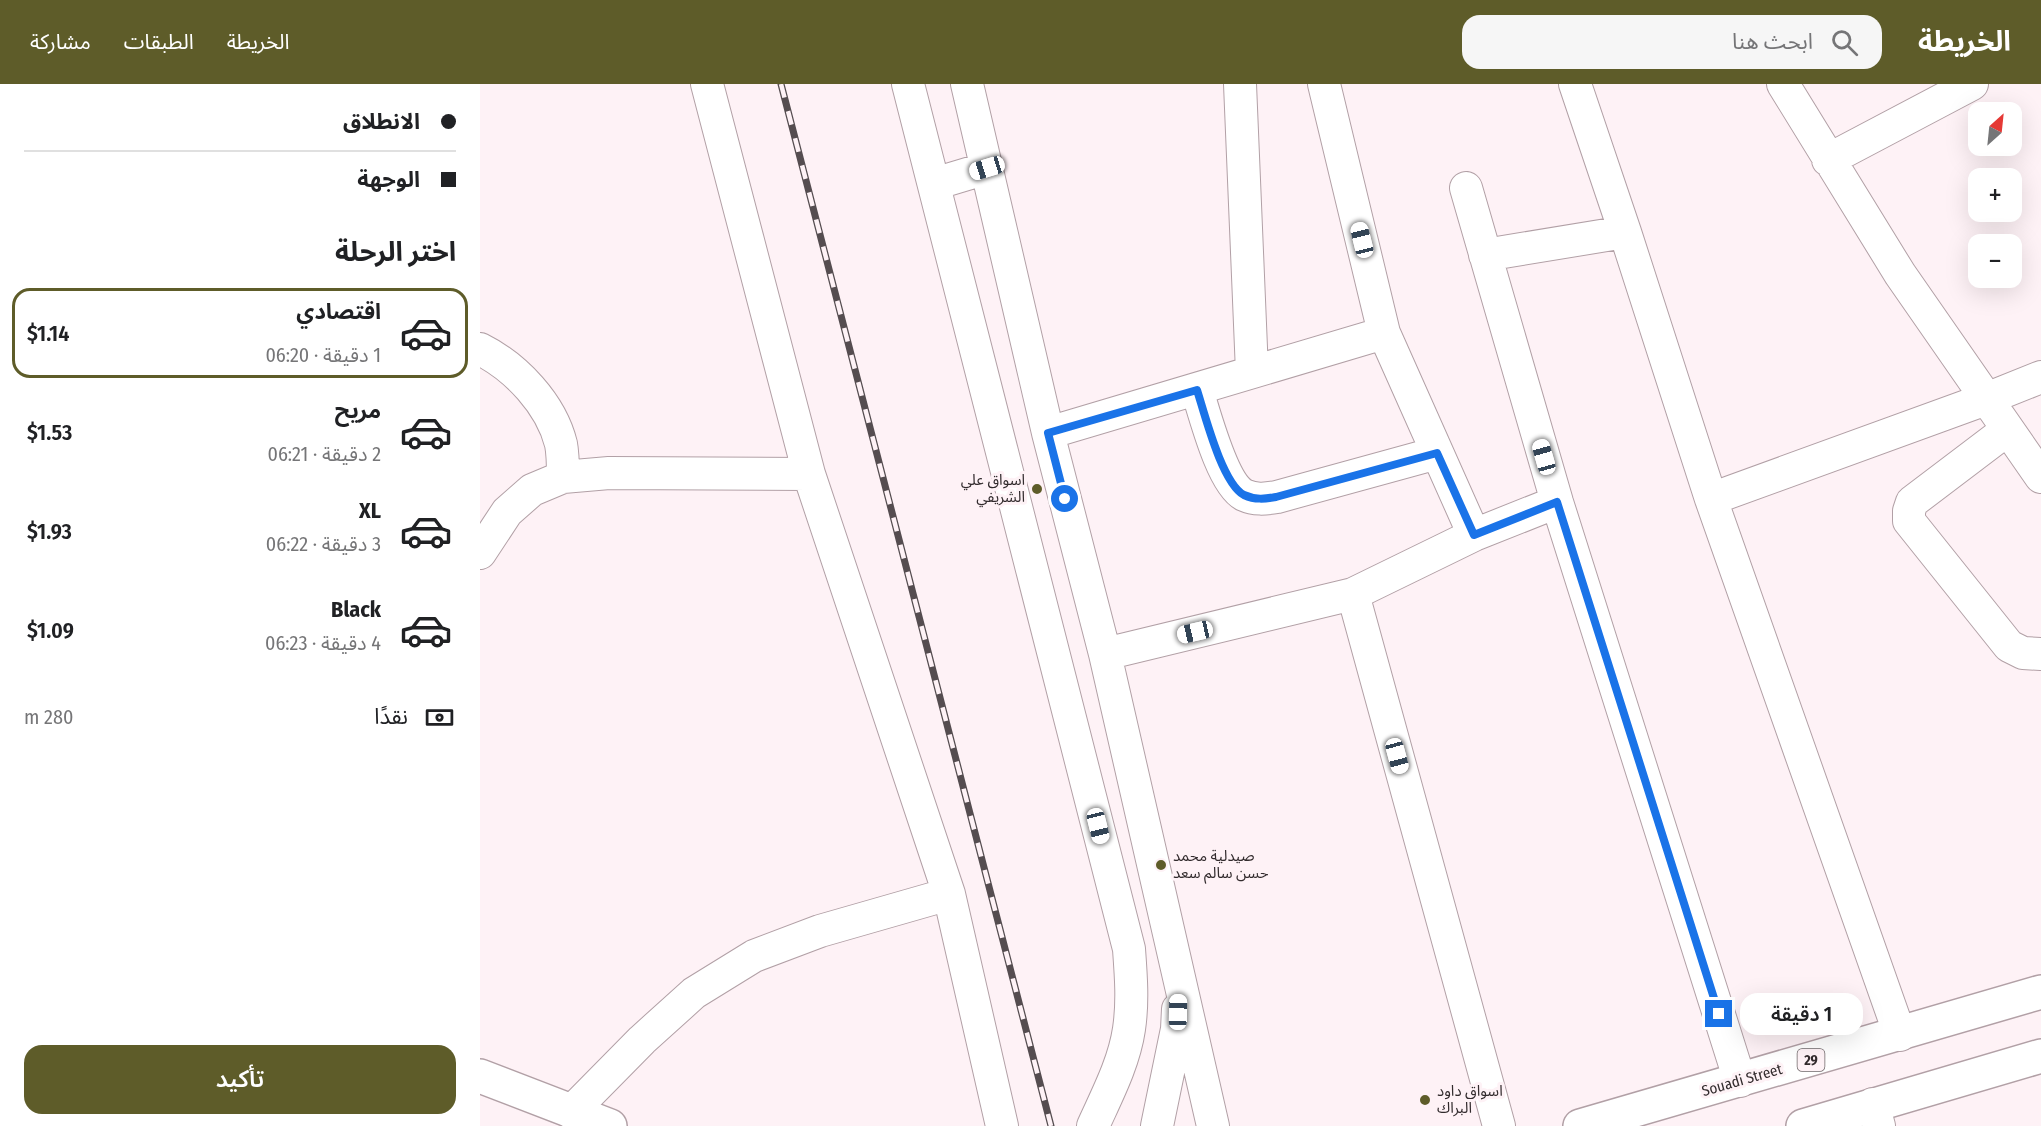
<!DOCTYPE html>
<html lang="ar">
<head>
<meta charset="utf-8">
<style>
	:root { --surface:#fff; --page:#f6f6f6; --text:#202124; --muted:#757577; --line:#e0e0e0; --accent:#5e5c29 }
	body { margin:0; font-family:"Fira Sans Condensed","Noto Sans Arabic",sans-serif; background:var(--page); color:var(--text); direction:rtl; height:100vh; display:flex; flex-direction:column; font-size:22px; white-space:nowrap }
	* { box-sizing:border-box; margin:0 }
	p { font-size:20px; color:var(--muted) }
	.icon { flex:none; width:33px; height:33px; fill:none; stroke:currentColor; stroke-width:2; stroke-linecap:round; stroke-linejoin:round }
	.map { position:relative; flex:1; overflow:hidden; direction:ltr }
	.side { display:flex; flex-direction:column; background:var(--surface); width:480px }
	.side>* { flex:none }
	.top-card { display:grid; align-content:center; height:132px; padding:0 24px; background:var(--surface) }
	.needle { width:39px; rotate:27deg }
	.controls { position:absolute; left:1488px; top:18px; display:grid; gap:12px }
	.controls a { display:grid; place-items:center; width:54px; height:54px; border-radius:12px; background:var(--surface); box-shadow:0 6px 24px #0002; font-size:30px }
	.end { position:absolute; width:27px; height:27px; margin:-14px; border:8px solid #1a73e8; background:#fff; box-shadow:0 0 0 3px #fff }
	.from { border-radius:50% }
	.bubble { position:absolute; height:42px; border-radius:18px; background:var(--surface); box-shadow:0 6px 24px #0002; font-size:20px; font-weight:600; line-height:42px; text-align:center; direction:rtl }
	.car { position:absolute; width:18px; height:36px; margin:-18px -9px; border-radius:8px; box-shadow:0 0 4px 2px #0007; background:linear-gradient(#fff 24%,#345 0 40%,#fff 0 76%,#345 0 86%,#fff 0) }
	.top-card b { display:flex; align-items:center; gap:21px; height:57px; font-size:22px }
	.top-card b+b { border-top:2px solid var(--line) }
	.top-card i { width:15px; height:15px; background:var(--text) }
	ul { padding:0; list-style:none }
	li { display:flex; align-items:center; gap:18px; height:90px; margin:0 12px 9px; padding:0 12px; border:3px solid transparent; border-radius:18px }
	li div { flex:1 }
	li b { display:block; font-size:22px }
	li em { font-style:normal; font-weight:600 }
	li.active { border-color:var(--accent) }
	li>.icon { width:54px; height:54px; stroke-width:1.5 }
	h2 { padding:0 24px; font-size:27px; line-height:72px }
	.pay { display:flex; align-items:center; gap:15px; height:66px; padding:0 24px; font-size:22px }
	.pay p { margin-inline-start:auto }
	.cta { display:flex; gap:12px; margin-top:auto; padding:12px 24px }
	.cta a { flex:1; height:69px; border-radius:18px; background:var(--accent); color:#fff; font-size:24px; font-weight:600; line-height:69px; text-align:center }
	header { display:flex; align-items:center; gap:36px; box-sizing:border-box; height:84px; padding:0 30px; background:var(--accent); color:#fff }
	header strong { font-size:28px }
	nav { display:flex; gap:33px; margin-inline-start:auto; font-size:21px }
	.search { width:420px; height:54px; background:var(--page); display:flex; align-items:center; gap:15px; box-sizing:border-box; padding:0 21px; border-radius:18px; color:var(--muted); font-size:22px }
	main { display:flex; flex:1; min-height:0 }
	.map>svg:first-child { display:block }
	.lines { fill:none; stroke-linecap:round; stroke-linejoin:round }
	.minor-casing { stroke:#b2a0a6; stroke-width:34 }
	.major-casing { stroke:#b2a0a6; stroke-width:36 }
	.minor { stroke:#fff; stroke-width:32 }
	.major { stroke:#fff; stroke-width:33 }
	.rail-casing { stroke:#554d50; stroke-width:7 }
	.rail { stroke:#fef2f6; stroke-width:4.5; stroke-dasharray:14; stroke-linecap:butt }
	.route { stroke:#1a73e8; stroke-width:8 }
	.poi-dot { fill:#5e5c29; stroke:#fef2f6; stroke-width:2 }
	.labels { text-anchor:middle; stroke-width:6; stroke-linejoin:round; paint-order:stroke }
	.shield { fill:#fef2f6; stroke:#6f6769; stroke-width:1.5 }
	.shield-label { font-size:14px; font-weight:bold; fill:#322b2d }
	.poi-label { font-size:15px; fill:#322b2d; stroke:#fef2f6; text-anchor:start }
	.street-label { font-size:15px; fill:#322b2d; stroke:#fef2f6 }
</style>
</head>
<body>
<header>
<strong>الخريطة</strong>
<div class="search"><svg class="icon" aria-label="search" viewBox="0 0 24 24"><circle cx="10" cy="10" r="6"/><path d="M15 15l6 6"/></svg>ابحث هنا</div>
<nav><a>الخريطة</a><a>الطبقات</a><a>مشاركة</a></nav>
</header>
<main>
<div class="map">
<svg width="1561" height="1042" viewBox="0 0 1561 1042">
	<rect width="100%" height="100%" fill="#fef2f6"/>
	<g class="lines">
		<!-- minor casing -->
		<g class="minor-casing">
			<path id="minor" d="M227 0 329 390 469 810 522 1042
				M428 0 649 865C651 892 653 918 649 945 644 979 627 1011 613 1042
				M487 0 568 349 625 570 733 1042
				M760 0 772 288
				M844 0 904 249 994 451
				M1095 0 1145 148 1231 415 1420 951
				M1303 0 1420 190 1561 393
				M1348 76 1492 0
				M454 100 507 84
				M986 104 1077 418 1260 997
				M1005 171 1145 148
				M0 265C36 283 71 320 81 360 83 370 83 382 83 393
				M717 306C725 331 742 399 764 411 775 416 785 415 797 413L957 369
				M1527 346 1432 418 1429 427V437L1529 562 1543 569 1561 570
				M568 349 904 249
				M1231 415 1506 315 1561 293
				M0 469 27 428 52 406 83 393 129 389 329 390
				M873 510 1019 1042
				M625 570 873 510 994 451 1077 418
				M1393 1020 1399 1042
				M91 1028 162 956 214 909 274 872 340 847 469 810
				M677 1042 697 945 698 925"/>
		</g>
		<!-- major casing -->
		<g class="major-casing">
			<path id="major" d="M0 992 130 1042
				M1100 1042 1561 908
				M1323 1042 1561 972"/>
		</g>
		<!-- minor -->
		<use href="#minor" class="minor"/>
		<!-- major -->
		<use href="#major" class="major"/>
		<!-- rail casing -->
		<g class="rail-casing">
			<path id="rail" d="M301 0 571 1042"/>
		</g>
		<!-- rail -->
		<use href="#rail" class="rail"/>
	</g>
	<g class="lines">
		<!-- route -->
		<path class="route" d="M585 415 568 349 717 306C725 331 742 399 764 411 775 416 785 415 796 413L957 369 994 451 1077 418 1239 930"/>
	</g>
	<!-- markers -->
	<g class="poi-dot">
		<circle cx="557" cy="405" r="6"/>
		<circle cx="681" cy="781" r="6"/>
		<circle cx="945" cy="1016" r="6"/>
	</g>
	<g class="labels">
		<!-- shield labels -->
		<rect class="shield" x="1317.5" y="965" width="27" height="22" rx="4.5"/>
		<g class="shield-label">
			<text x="1331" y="981">29</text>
		</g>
		<!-- poi labels -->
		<g class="poi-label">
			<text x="545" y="401" text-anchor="end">اسواق علي<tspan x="545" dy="17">الشريفي</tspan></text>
			<text x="693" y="777">صيدلية محمد<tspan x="693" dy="17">حسن سالم سعد</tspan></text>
			<text x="957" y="1012">اسواق داود<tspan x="957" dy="17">البراك</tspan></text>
		</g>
		<!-- street labels -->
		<g class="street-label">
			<text transform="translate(1262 996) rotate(-16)" y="5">Souadi Street</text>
		</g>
	</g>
</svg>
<div class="controls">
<a><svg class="needle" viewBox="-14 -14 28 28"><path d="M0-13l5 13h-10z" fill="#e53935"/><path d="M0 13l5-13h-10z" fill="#757577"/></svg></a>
<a>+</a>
<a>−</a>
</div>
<i class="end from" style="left:585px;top:415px"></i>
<i class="end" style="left:1239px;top:930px"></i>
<div class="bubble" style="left:1260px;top:909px;width:123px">1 دقيقة</div>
<i class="car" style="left:507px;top:84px;rotate:253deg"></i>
<i class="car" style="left:882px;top:156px;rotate:346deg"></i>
<i class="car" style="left:1064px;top:373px;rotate:344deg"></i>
<i class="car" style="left:715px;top:548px;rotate:257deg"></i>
<i class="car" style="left:917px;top:672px;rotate:165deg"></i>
<i class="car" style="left:618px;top:742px;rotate:166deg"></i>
<i class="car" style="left:698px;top:928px;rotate:1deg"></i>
</div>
<section class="side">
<div class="top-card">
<b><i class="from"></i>الانطلاق</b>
<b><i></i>الوجهة</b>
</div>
<h2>اختر الرحلة</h2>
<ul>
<li class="active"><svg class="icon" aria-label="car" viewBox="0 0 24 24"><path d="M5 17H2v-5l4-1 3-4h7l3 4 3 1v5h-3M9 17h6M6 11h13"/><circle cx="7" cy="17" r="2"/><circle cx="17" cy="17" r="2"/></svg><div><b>اقتصادي</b><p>1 دقيقة · 06:20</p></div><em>$1.14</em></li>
<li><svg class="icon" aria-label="car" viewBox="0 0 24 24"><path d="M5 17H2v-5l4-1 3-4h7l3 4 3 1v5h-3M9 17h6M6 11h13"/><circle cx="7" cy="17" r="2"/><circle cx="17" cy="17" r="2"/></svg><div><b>مريح</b><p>2 دقيقة · 06:21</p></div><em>$1.53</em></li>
<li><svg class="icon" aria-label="car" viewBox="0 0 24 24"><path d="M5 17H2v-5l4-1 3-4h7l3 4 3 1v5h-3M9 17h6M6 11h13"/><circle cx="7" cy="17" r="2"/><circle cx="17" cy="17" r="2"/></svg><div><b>XL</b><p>3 دقيقة · 06:22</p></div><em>$1.93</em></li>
<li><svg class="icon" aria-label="car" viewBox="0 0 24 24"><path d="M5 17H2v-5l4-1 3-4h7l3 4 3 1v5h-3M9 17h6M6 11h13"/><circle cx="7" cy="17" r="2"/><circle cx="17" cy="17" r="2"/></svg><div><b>Black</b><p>4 دقيقة · 06:23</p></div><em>$1.09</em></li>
</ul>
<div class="pay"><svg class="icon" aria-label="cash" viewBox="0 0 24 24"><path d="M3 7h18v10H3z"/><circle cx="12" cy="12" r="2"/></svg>نقدًا<p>280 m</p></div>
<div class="cta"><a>تأكيد</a></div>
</section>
</main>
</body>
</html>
